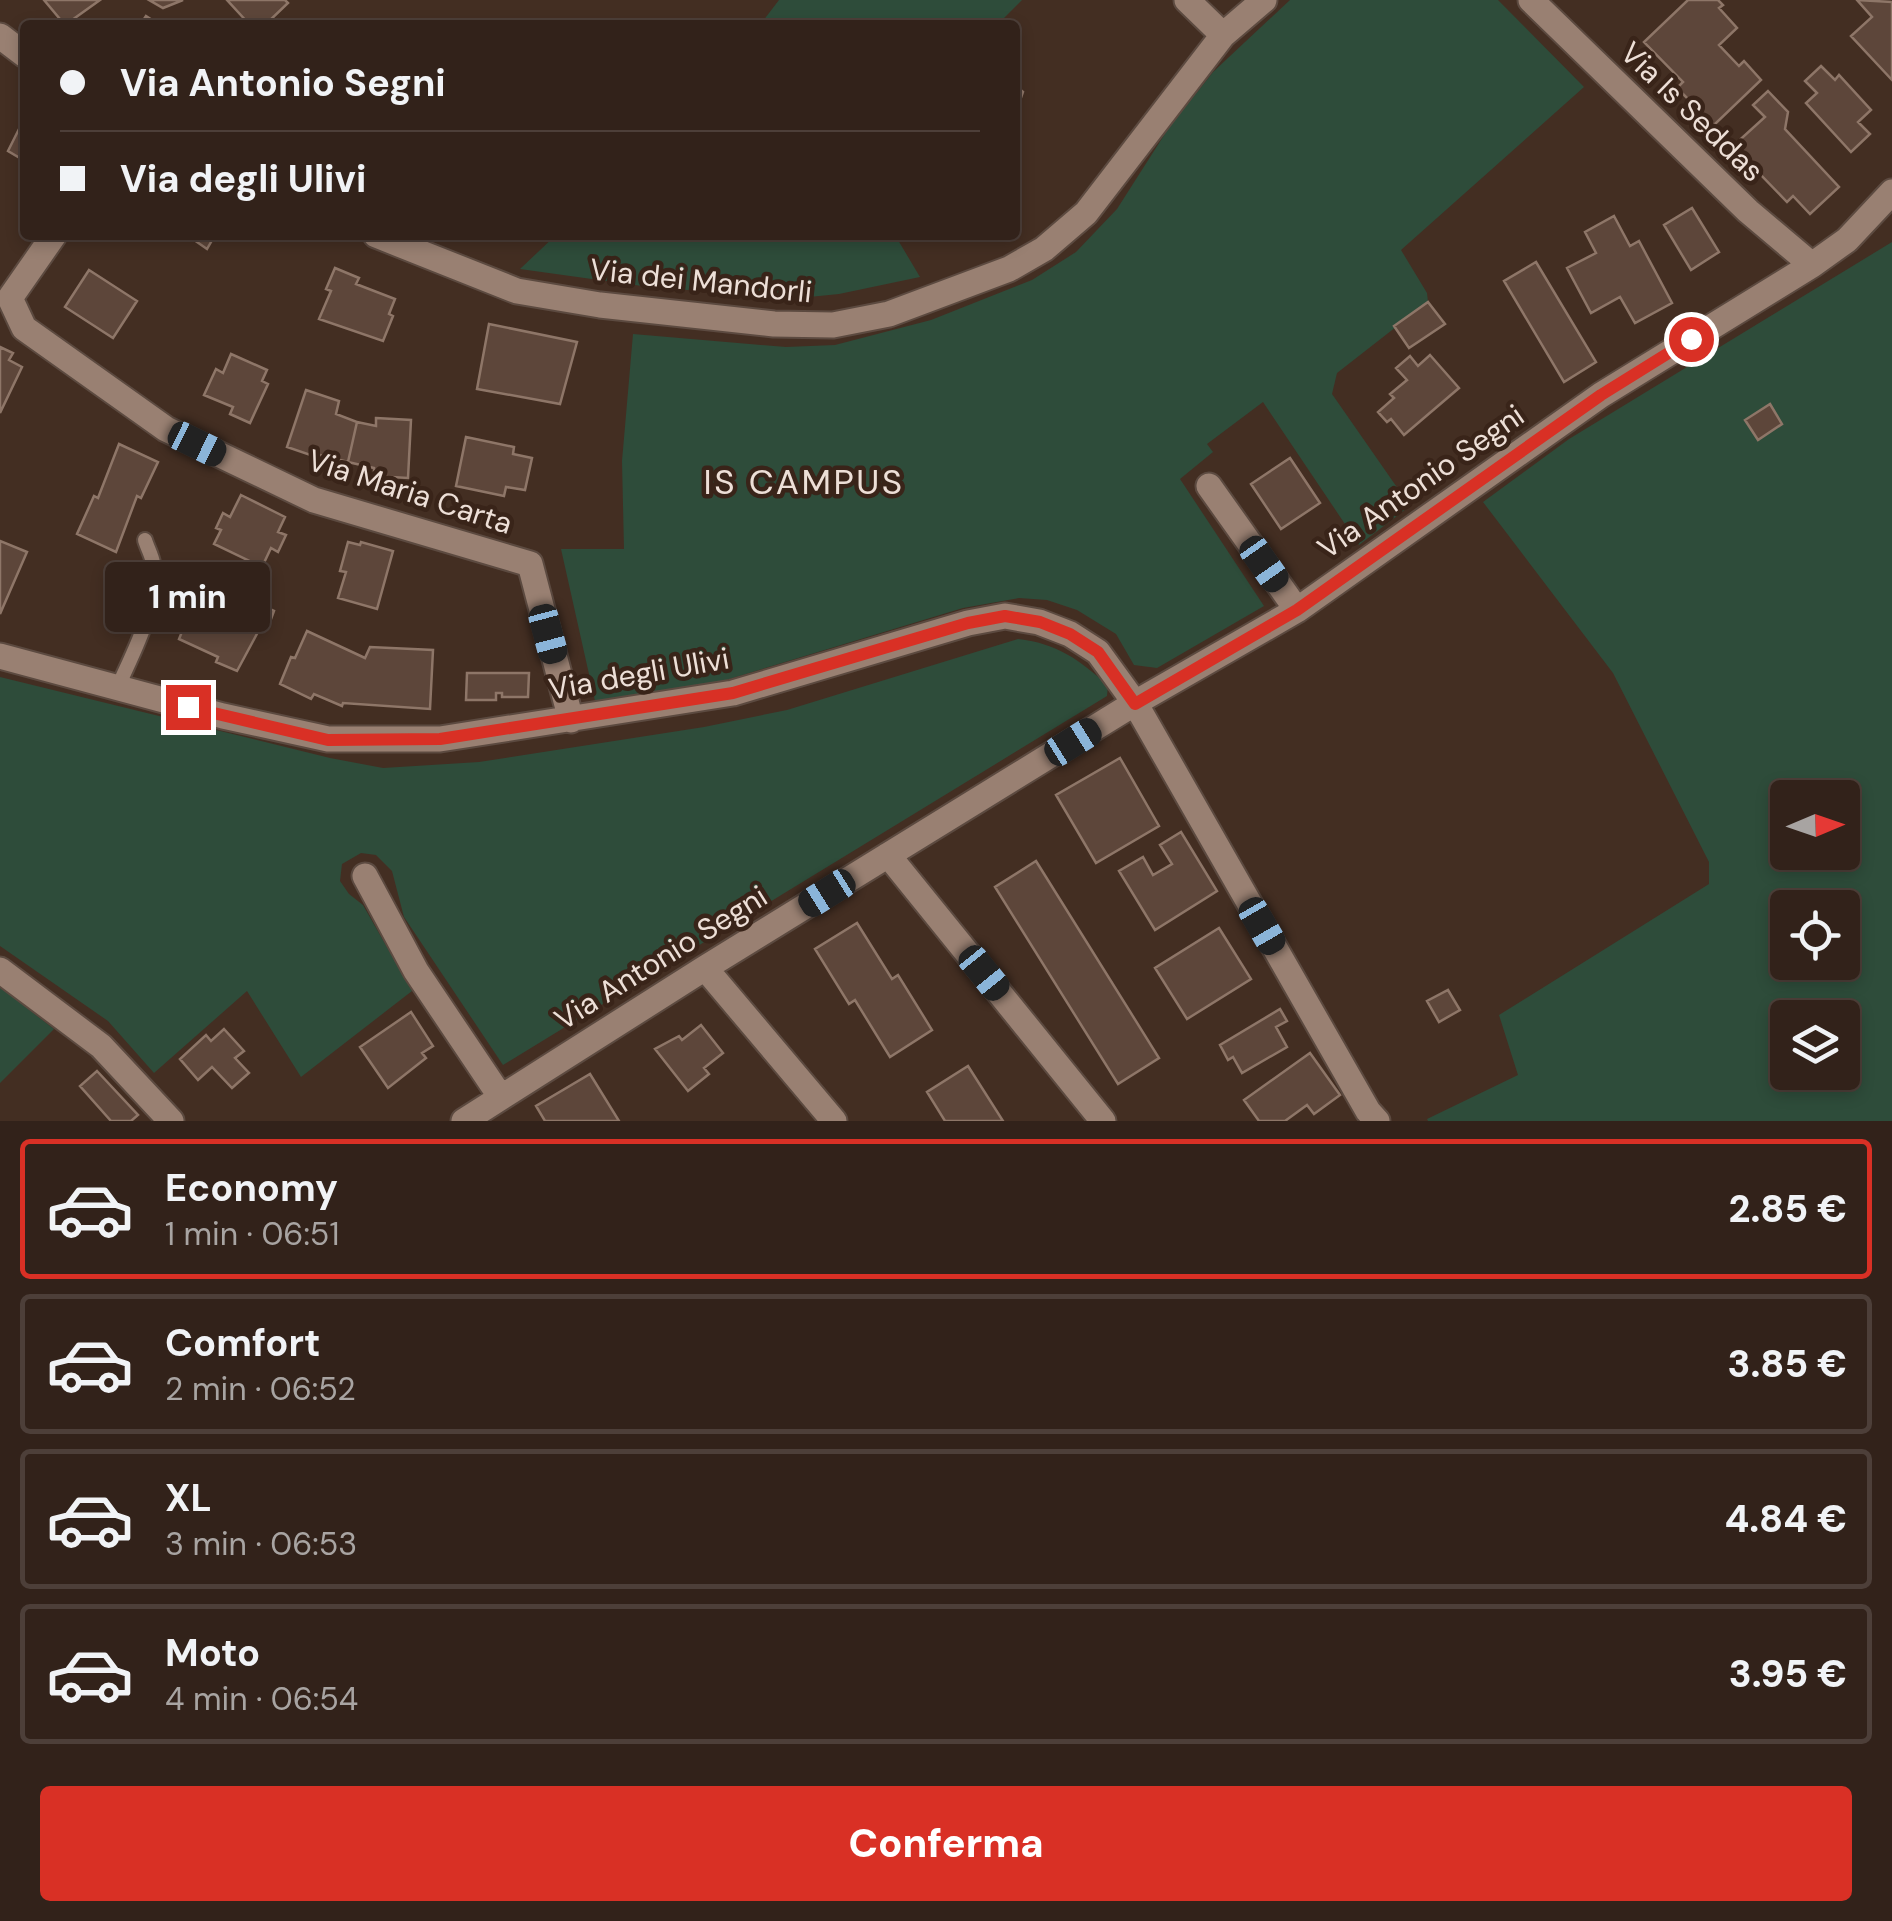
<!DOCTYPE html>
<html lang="it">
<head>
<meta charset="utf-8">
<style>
	:root { --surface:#32221a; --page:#3d2f27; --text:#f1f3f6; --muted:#a8a4a2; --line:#4d3f39; --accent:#d93025 }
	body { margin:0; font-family:"DM Sans",sans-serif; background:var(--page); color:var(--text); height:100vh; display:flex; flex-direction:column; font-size:38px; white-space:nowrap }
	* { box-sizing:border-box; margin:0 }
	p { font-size:32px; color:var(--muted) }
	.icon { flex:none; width:55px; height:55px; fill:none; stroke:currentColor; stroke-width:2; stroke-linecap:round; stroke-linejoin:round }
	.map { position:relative; height:1121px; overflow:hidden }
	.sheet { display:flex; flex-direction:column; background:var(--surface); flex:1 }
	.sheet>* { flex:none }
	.top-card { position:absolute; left:20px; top:20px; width:1000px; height:220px; border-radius:10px; box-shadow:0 5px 15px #0003,0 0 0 2px var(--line); display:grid; align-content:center; height:220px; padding:0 40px; background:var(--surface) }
	.needle { width:65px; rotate:88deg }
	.fabs { position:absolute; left:1770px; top:780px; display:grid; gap:20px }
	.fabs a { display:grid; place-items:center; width:90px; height:90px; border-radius:10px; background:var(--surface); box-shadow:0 5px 15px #0003,0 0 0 2px var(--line); font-size:50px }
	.end { position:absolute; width:45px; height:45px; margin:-22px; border:12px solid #d93025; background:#fff; box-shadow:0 0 0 5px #fff }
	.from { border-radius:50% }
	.bubble { position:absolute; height:70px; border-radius:10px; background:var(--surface); box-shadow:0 5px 15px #0003,0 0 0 2px var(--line); font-size:32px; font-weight:800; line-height:70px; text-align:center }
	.car { position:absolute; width:30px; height:60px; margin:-30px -15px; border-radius:12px; box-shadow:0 0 8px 2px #0007; background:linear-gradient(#222 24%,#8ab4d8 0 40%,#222 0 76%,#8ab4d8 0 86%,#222 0) }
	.top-card b { display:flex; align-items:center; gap:35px; height:95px; font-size:38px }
	.top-card b+b { border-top:2px solid var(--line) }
	.top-card i { width:25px; height:25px; background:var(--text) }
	ul { padding:18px 0 0; list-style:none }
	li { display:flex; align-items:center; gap:30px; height:140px; margin:0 20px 15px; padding:0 20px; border:5px solid var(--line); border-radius:10px }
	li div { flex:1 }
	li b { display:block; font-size:38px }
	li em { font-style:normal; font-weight:800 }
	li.selected { border-color:var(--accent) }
	li>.icon { width:90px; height:90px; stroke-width:1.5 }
	.action { display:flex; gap:20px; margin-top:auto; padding:20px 40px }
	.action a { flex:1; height:115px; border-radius:10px; background:var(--accent); color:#fff; font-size:40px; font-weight:800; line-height:115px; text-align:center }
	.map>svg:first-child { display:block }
	.green { fill:#2e4c3a; fill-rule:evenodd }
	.building { fill:#5d463a; stroke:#8e7668; stroke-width:2.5 }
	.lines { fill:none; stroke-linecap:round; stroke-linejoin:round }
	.service-casing { stroke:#5c4a40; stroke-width:18 }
	.minor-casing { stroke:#5c4a40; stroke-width:29 }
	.service { stroke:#998072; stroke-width:14 }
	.minor { stroke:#998072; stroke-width:25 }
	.route { stroke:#d93025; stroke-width:12 }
	.labels { text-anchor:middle; stroke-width:9; stroke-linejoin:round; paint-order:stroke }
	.street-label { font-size:30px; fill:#eddfd7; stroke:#392419 }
	.quarter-label { font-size:35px; letter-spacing:2.5px; fill:#eddfd7; stroke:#392419 }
</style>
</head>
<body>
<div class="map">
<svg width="1892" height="1121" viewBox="0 0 1892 1121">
	<rect width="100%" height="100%" fill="#432e22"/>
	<!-- green -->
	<path class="green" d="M779 0H1022L997 25H760Z
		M1290 0H1498L1584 87 1401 250 1427 293 1428 302 1337 373 1332 394 1410 506 1359 545 1263 402 1207 444 1213 452 1180 479 1264 606 1157 668 1134 665 1116 634 1077 610 1047 600 1019 598 963 608 713 684 595 701 561 549H624L622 461 633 334 786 347 835 345 931 320 1032 280 1076 252 1117 209 1168 129 1213 72Z
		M556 235H895L920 277 839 294 789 299 642 286 520 269Z
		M1892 242V1121H1428L1427 1119 1518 1075 1499 1015 1709 884V862L1613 673 1483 502 1569 439ZM1788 798H1842V852H1788ZM1788 908H1842V962H1788ZM1788 1018H1842V1072H1788Z
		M1018 639C1059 644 1077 659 1108 685L1107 696 503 1065 404 917 392 871 376 855 361 853 342 864 340 881 349 894 363 905 412 991 301 1077 247 991 154 1073 108 1021 0 946V677L330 758 383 768 479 762 704 727 787 710Z
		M0 987 54 1029 0 1083Z"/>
	<!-- building -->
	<path class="building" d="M44 0H100L65 25Z
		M149 0H183L163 8Z
		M227 0H285L288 3 265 25H250Z
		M1688 0H1718L1723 5 1719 8 1737 28 1719 45 1739 66 1744 61 1761 80 1714 125 1677 88 1683 82 1644 42Z
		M1857 0 1892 2V80L1851 36 1872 17Z
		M146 16 160 25H140Z
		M1821 66 1835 80 1839 75 1871 110 1858 122 1870 134 1851 152 1806 103 1817 93 1805 81Z
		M1015 85 1023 92 1015 115Z
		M1768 91 1788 112 1785 129 1839 187 1810 214 1793 196 1787 202 1733 146 1765 117 1753 105Z
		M25 117V161L8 151Z
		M1692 208 1719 252 1691 270 1664 225Z
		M1614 216 1630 246 1639 241 1672 303 1635 323 1620 297 1591 313 1567 268 1596 253 1585 232Z
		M187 235H215L207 249Z
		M1536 262 1596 362 1564 382 1504 281Z
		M335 268 359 278 356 284 395 299 389 314 393 316 383 341 319 319 331 291 326 289Z
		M89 270 137 301 113 338 65 307Z
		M1428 302 1445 324 1409 348 1394 326Z
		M489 324 577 342 560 404 477 389Z
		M0 347 13 353 9 360 22 367 0 413Z
		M231 354 267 370 262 381 268 384 250 423 230 414 233 407 204 395 216 369 223 373Z
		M1430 355 1459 388 1404 435 1391 419 1387 422 1378 412 1394 398 1390 394 1407 380 1396 368 1410 356 1418 366Z
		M306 390 339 401 336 414 357 422 348 462 320 455 319 458 287 447Z
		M1770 404 1782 424 1758 440 1745 420Z
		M376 418 411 420 408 478 374 476V468L348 462 357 422 376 426Z
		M466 437 514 447 513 454 532 458 525 490 506 487 504 496 456 486Z
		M119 444 158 462 141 498 137 496 116 552 77 534 94 496 98 498Z
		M1290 458 1320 503 1281 529 1251 484Z
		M241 495 285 517 278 532 286 535 278 552 271 548 262 567 214 544 221 530 216 528 223 513 230 517Z
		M0 541 27 552 0 614Z
		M348 542 360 545 361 542 393 551 377 609 338 598 346 572 340 571Z
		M201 585 241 603 244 597 274 611 271 619 266 617 237 671 216 662 218 657 179 639Z
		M307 631 365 658 370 647 433 650 430 709 343 703 342 706 314 694 311 699 280 684 291 657 295 658Z
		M467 673H529L528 697H502V693H496V700H466Z
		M1120 758 1159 826 1096 863 1056 795Z
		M1181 832 1217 891 1155 930 1119 871 1143 857 1153 875 1172 864 1160 845Z
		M1036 861 1159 1058 1118 1084 995 887Z
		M857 923 892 979 898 975 932 1030 890 1057 855 1000 849 1004 815 949Z
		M1219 928 1251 979 1187 1019 1155 968Z
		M1448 990 1460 1010 1439 1022 1427 1001Z
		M1280 1009 1287 1021 1276 1027 1287 1047 1242 1073 1233 1057 1228 1060 1220 1045Z
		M411 1012 433 1046 422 1053 426 1058 388 1088 360 1047Z
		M701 1025 723 1053 704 1068 709 1074 688 1091 655 1049 679 1036 682 1040Z
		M224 1029 244 1051 235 1058 249 1073 232 1088 212 1067 198 1080 180 1059 206 1035 211 1041Z
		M1310 1053 1340 1095 1314 1114 1307 1105 1285 1121H1259L1244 1100Z
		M968 1066 1003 1121H945L927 1092Z
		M97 1071 138 1115 131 1121H111L80 1086Z
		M590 1074 619 1121H545L536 1106Z"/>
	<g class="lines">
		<!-- service casing -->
		<g class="service-casing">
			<path id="service" d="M117 689C133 652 160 605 153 563 152 556 147 547 145 540"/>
		</g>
		<!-- minor casing -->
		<g class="minor-casing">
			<path id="minor" d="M1187 0 1223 35
				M1531 0 1748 211 1812 265
				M0 36 25 55
				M54 235 10 298 24 328 166 429 314 500 530 564 571 720
				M376 235 517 291 600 305 774 324 833 325 889 314 1009 269 1044 249 1086 213 1223 35 1264 0
				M1209 486 1297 610
				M0 656 223 716 328 739H440L733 693 968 623 1005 616 1039 622 1070 634 1098 652 1135 703 1368 1111 1377 1121
				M888 855 1103 1121
				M365 876 416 971 500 1096
				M705 968 834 1121
				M0 970 101 1046 171 1121
				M464 1121 705 968 1135 703 1297 610 1601 395 1812 265 1847 240 1892 192"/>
		</g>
		<!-- service -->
		<use href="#service" class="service"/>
		<!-- minor -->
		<use href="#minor" class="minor"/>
	</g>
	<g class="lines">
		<!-- route -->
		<path class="route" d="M188 707 328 740 440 739 733 693 968 623 1005 616 1040 622 1070 634 1098 652 1135 704 1297 610 1601 395 1691 339"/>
	</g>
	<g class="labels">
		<!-- street labels -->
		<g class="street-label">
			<text transform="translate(1692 112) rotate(44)" y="10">Via Is Seddas</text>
			<text transform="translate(701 281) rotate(6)" y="10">Via dei Mandorli</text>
			<text transform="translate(1421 482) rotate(-35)" y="10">Via Antonio Segni</text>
			<text transform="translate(410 492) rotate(18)" y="10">Via Maria Carta</text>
			<text transform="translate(639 674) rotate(-10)" y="10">Via degli Ulivi</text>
			<text transform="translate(661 958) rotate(-32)" y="10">Via Antonio Segni</text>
		</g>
		<!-- quarter labels -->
		<g class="quarter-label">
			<text x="804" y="494">IS CAMPUS</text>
		</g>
	</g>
</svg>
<div class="fabs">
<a><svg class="needle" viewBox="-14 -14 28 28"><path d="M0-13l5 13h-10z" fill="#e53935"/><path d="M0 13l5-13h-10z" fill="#a8a4a2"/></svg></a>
<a><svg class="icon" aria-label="locate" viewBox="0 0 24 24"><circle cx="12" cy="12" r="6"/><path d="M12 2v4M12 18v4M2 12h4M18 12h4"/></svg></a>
<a><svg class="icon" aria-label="layers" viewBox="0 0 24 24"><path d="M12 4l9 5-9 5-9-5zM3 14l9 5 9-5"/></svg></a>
</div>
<i class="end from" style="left:1691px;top:339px"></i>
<i class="end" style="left:188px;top:707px"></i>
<div class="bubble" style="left:105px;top:562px;width:165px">1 min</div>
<i class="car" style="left:197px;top:444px;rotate:116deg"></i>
<i class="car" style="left:1264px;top:564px;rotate:145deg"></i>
<i class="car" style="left:548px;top:634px;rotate:165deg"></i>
<i class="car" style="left:1073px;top:742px;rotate:58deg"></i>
<i class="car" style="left:827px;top:893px;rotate:238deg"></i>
<i class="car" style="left:1262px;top:926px;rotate:150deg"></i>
<i class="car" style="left:984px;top:973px;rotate:141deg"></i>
<div class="top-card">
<b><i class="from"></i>Via Antonio Segni</b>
<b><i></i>Via degli Ulivi</b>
</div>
</div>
<section class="sheet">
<ul>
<li class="selected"><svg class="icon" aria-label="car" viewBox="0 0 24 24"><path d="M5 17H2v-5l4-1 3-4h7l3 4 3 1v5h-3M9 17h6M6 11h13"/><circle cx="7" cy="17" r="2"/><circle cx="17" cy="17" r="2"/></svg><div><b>Economy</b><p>1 min · 06:51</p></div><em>2.85 €</em></li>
<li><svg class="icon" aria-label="car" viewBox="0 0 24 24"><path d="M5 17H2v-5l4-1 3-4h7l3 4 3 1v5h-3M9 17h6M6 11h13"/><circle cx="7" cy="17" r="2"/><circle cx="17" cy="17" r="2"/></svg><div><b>Comfort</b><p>2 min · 06:52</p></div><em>3.85 €</em></li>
<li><svg class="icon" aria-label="car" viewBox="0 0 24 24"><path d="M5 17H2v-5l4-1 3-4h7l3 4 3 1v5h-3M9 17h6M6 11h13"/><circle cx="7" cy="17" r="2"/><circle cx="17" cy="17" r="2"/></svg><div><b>XL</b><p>3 min · 06:53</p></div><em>4.84 €</em></li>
<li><svg class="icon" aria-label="car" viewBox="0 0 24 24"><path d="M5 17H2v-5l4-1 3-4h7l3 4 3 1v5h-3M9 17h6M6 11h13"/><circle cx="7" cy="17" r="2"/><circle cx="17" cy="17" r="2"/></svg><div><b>Moto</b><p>4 min · 06:54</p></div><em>3.95 €</em></li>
</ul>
<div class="action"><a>Conferma</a></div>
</section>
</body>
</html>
